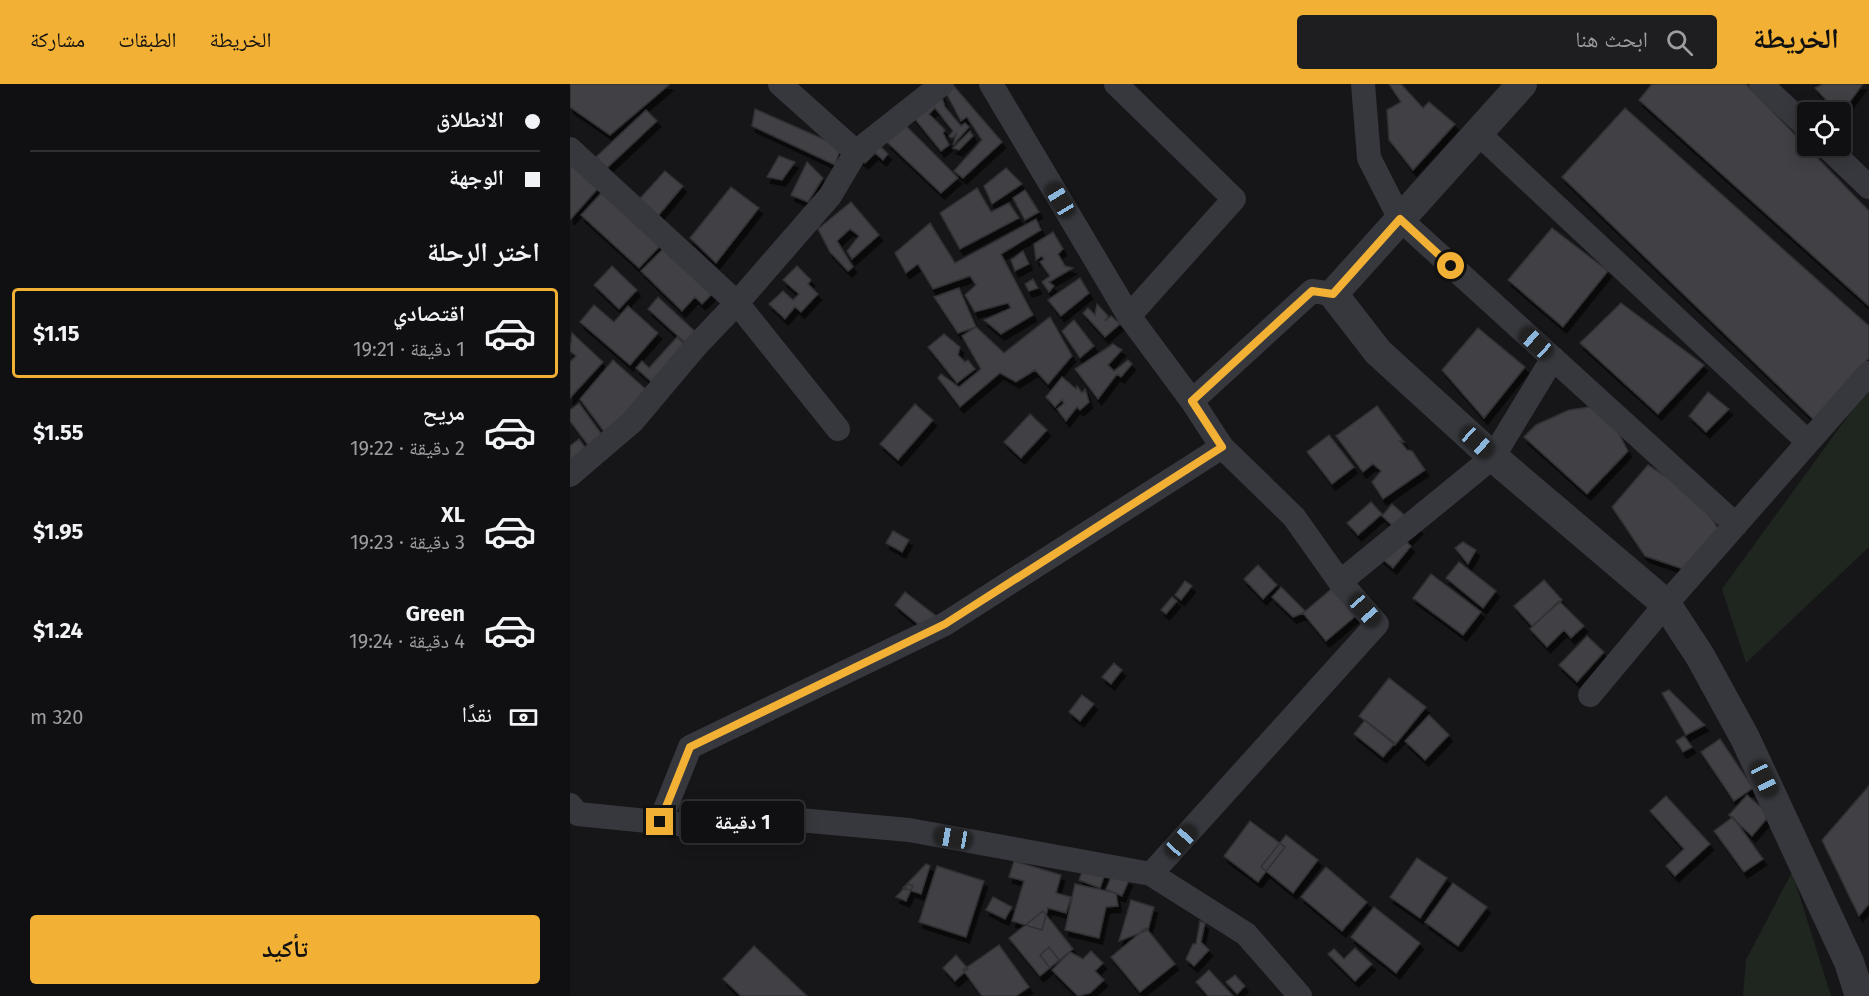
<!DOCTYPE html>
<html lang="ar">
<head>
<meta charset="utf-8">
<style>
	:root { --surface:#101012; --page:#1e1e20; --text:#f1f3f6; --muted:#9c9d9f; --line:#303032; --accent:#f2b134 }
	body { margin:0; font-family:"Fira Sans","Noto Naskh Arabic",sans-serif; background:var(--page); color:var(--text); direction:rtl; height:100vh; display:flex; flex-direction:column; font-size:22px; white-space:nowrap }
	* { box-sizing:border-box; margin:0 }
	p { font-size:20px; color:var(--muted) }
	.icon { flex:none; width:33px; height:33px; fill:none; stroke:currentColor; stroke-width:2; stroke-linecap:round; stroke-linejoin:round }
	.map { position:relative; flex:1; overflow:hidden; direction:ltr }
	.side { display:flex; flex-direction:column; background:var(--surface); width:570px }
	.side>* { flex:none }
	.guide { display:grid; align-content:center; height:132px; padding:0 30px; background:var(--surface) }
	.tools { position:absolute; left:1227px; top:18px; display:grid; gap:12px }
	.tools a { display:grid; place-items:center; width:54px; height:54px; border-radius:6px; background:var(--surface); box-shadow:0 3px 15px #0003,0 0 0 2px var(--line); font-size:30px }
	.end { position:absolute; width:27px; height:27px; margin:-14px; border:8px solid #f2b134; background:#111; box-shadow:0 0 0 3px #111 }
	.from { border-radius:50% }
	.bubble { position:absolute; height:42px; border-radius:6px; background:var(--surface); box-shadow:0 3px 15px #0003,0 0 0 2px var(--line); font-size:20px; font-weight:700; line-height:42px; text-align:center; direction:rtl }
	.car { position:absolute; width:18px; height:36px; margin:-18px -9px; border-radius:8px; box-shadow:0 0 4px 2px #0007; background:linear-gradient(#222 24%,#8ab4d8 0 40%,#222 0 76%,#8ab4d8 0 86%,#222 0) }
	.guide b { display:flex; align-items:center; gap:21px; height:57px; font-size:22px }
	.guide b+b { border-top:2px solid var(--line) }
	.guide i { width:15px; height:15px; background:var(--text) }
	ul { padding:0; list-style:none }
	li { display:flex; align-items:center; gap:18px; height:90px; margin:0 12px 9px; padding:0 18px; border:3px solid transparent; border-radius:6px }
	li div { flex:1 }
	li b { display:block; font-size:22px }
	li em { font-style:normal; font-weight:700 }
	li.on { border-color:var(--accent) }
	li>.icon { width:54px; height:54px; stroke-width:1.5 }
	h2 { padding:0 30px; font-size:27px; line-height:72px }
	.pay { display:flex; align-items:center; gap:15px; height:66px; padding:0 30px; font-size:22px }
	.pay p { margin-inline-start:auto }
	.button { display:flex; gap:12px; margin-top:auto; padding:12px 30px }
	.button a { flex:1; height:69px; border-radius:6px; background:var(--accent); color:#111; font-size:24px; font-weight:700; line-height:69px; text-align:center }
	header { display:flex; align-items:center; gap:36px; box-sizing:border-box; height:84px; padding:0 30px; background:var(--accent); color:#111 }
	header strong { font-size:28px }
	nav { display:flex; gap:33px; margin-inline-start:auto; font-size:21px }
	.search { width:420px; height:54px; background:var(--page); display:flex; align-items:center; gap:15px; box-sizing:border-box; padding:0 21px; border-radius:6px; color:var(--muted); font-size:22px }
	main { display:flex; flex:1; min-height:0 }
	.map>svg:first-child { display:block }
	.green { fill:#1e261f }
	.building { fill:#404145; stroke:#303034; stroke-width:1.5; filter:url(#shadow) }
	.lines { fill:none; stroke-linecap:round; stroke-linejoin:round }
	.minor { stroke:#37383d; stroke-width:24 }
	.tertiary { stroke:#37383d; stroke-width:30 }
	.route { stroke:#f2b134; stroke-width:8 }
</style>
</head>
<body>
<header>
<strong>الخريطة</strong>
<div class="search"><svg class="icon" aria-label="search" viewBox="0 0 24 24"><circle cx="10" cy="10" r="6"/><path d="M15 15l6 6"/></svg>ابحث هنا</div>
<nav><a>الخريطة</a><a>الطبقات</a><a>مشاركة</a></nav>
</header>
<main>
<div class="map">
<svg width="1299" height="912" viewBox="0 0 1299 912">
	<defs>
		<filter id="shadow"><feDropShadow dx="3.5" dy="6" stdDeviation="0" flood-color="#0009"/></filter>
	</defs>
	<rect width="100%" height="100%" fill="#161618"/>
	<!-- green -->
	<path class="green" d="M1299 303V463L1176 579 1152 505Z
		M1222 788 1261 912H1173L1176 876Z"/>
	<!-- building -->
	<path class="building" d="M0 0H98L99 1 40 51 0 23Z
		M382 0 432 58 393 94 384 87 412 56 397 33 391 37 374 5Z
		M819 0H831L853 24 859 18 885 40 843 86 819 56 817 26 831 18Z
		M1082 0H1176L1299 127V222L1069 16Z
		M1253 0H1293L1270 31 1245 4Z
		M370 7 375 23 391 42 395 39 399 43 383 61 386 50 382 54 379 52 383 47 365 24 359 30 375 46 373 49 379 61 371 67 340 29Z
		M1055 24 1299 242V274L1245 337 992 93Z
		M185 25 271 63 265 81 182 42Z
		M76 26 87 37 37 84 26 73Z
		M333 39 388 94 371 109 317 58Z
		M400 47 403 52 389 66 383 64Z
		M308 60 318 70 313 76 305 69 295 79 290 75Z
		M209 72 225 78 212 96 197 93Z
		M0 73 31 101 1 135 0 134Z
		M237 78 253 94 238 118 221 111Z
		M436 84 452 100 422 120 414 102Z
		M95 87 113 102 83 138 65 120Z
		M161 103 189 124 146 179 120 154Z
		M407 104 421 128 439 119 449 134 390 165 370 129Z
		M455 106 469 128 455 136 443 114Z
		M33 107 92 160 69 184 11 131Z
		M281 118 309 151 282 175 277 167 289 152 280 145 267 157 283 183 278 187 260 168 248 145Z
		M466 135 471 146 431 170 463 231 431 250 414 236 441 224 438 219 405 228 395 211 406 201 400 192 363 205 348 180 336 189 325 169 360 139 385 179Z
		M982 144 1038 187 993 243 938 196Z
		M483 148 493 165 488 170 495 182 503 184 479 198 484 202 479 208 472 198 480 192 470 178 474 175 472 172 466 176 464 160Z
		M98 160 145 207 132 220 125 213 112 227 71 187Z
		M453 167 459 180 445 187 441 176Z
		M42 182 67 206 49 225 24 201Z
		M227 182 241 196 238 200 248 210 231 228 225 223 215 235 199 220 213 207 223 216 229 210 213 196Z
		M510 194 519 209 491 232 478 216Z
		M463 195 468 204 459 207 455 200Z
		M389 204 406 243 388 249 364 213Z
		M88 213 130 252 120 263 78 225Z
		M1051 219 1134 281 1088 330 1010 259Z
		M527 220 538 232 535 237 541 232 550 240 535 253 513 229 518 224 525 231Z
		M24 221 44 238 58 222 88 249 60 281 10 238Z
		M480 233 502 272 478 300 465 286 446 298 430 289 390 323 368 294 371 290 389 303 411 285 392 252 406 243 434 269Z
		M504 236 524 262 510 274 492 247Z
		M908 244 955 283 914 334 872 286Z
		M2 249 33 278 0 314V278L6 272 0 267Z
		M374 250 390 263 388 271 395 278 398 276 405 285 387 299 358 263Z
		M107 253 119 264 85 301 66 284 72 277 79 284Z
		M543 260 552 266 538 281 544 287 558 276 562 280 551 293 547 290 528 315 505 285Z
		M43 276 81 310 38 353 10 315Z
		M492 293 506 305 507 302 512 309 515 305 519 318 510 326 507 323 496 337 487 325 494 319 492 316 485 323 476 313Z
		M1138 308 1159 325 1136 348 1119 332Z
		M9 319 35 355 21 365 0 337V326Z
		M345 320 363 336 328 376 310 360Z
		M1034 321 1058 367 1017 410 954 353 966 341 999 326Z
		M807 322 834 358 830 357 837 366 842 367 855 386 813 415 802 398 811 387 803 380 793 388 766 352Z
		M460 330 477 346 451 374 434 358Z
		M759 351 784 383 762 400 737 368Z
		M9 355 19 369 0 383V362Z
		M1078 381 1129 414 1149 446 1113 485 1075 472 1042 423Z
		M801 418 812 430 788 451 777 439Z
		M822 420 849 444 838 456 812 432Z
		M323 447 339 456 332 468 316 459Z
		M828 451 841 462 823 484 810 473Z
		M893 458 906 466 898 480 885 464Z
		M889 478 926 507 913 524 876 494Z
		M688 481 707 501 693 515 674 495Z
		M861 490 911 528 893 551 843 514Z
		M777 492 801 519 756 557 733 529Z
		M974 496 992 516 962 542 944 522Z
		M615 497 622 502 611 516 605 511Z
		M711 503 735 527 733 529 723 533 702 513Z
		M335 508 366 532 355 546 325 521Z
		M602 513 607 517 596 530 591 526Z
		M989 517 1014 542 1001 554 994 546 977 563 960 545Z
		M1017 552 1034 568 1007 598 989 581Z
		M544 579 552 586 541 600 532 593Z
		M819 594 856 623 825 661 789 632Z
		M1099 606 1135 641 1116 651 1092 609Z
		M512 611 524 620 510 637 499 628Z
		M859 631 879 651 855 676 835 657Z
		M795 636 825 659 813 673 784 650Z
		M1114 652 1122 663 1113 668 1106 657Z
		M1150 655 1183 704 1164 717 1131 668Z
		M1299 702V820L1289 832 1252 756Z
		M1177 711 1200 731 1182 752 1159 731Z
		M1096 712 1140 760 1105 792 1096 782 1114 765 1080 727Z
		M1163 733 1193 775 1174 788 1144 747Z
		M680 737 715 763 688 798 654 772Z
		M716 751 748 776 723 809 691 783Z
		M847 774 877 794 850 834 820 813Z
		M444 777 491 791 486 809 501 813 496 829 478 824 472 846 442 837 454 797 439 793Z
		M356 780 360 782 351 810 333 804Z
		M367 782 414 797 396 853 349 838Z
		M514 783 535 790 530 804 509 796Z
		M756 783 797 818 772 847 731 813Z
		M543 789 559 796 552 812 536 805Z
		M883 799 917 823 888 862 855 838Z
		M338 800 343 802 336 817 326 813Z
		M505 800 546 809 548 822 536 823 529 854 495 846Z
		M423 813 442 823 435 835 416 826Z
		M561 816 584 823 578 846 549 857Z
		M804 823 850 859 826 889 781 853Z
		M473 827 503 865 470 892 439 854Z
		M630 837 635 839 631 858 639 866 624 882 616 875 623 860H626Z
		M576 844 605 880 570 908 541 873Z
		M429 861 459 903 446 912H412L393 886Z
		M184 862 237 912H171L153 895Z
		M479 863 489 876 480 884 470 871Z
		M785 864 802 880 785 897 758 870 764 865 774 875Z
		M521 867 533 879 525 887 534 896 520 909 508 912 482 886 500 868 513 875Z
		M386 871 398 885 385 897 373 884Z
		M639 886 663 912H638L626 898Z
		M665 891 675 902 667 910 656 898Z"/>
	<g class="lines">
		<!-- minor -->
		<path class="minor" d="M210 0 286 68 372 0
			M421 0 559 232 622 317 742 207 763 210
			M546 0 664 115 559 232
			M793 0 799 74 830 135 1166 441
			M1191 0 1238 44
			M908 49 1238 358
			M1256 62 1299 103
			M0 65 167 219 268 345
			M622 317 652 363 724 433 770 498
			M0 391 62 338 126 262 167 219 260 112 286 68
			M1020 611 1096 520 1299 289
			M0 721 8 730 117 741 185 732 339 746 581 790 807 540 770 498 923 373 983 274
			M90 738 120 663 375 540 652 363
			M581 790 676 850 730 912"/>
		<!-- tertiary -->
		<path class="tertiary" d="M952 0 763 210 808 268 923 373 1096 520 1130 572 1175 654 1279 878 1290 912"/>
	</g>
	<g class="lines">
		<!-- route -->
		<path class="route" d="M90 738 120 663 375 540 652 363 622 317 742 207 763 210 830 135 881 182"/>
	</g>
</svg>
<div class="tools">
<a><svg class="icon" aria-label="locate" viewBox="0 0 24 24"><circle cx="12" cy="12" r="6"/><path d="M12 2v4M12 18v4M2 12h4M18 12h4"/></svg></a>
</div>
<i class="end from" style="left:881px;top:182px"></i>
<i class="end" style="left:90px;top:738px"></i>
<div class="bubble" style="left:111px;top:717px;width:123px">1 دقيقة</div>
<i class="car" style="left:490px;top:116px;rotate:329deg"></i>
<i class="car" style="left:966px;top:259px;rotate:312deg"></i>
<i class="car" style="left:907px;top:358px;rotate:132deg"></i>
<i class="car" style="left:795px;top:526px;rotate:139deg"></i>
<i class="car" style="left:1194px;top:695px;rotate:155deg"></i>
<i class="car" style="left:383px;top:754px;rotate:280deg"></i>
<i class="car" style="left:611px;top:757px;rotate:42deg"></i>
</div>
<section class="side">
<div class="guide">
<b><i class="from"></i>الانطلاق</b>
<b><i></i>الوجهة</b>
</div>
<h2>اختر الرحلة</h2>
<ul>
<li class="on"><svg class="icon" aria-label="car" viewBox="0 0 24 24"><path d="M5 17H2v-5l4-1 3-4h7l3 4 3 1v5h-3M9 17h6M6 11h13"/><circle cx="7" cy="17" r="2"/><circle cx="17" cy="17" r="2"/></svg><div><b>اقتصادي</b><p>1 دقيقة · 19:21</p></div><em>$1.15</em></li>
<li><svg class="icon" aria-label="car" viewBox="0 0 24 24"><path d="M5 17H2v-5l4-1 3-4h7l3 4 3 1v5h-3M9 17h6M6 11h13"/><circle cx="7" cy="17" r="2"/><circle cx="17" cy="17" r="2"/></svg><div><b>مريح</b><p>2 دقيقة · 19:22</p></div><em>$1.55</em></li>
<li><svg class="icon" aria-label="car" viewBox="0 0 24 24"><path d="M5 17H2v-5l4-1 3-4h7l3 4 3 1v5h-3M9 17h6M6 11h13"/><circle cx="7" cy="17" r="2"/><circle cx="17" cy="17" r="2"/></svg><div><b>XL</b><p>3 دقيقة · 19:23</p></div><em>$1.95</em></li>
<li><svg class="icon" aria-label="car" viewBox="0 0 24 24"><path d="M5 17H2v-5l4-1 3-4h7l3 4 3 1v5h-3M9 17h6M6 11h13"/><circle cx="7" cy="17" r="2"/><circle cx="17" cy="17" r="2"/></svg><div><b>Green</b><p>4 دقيقة · 19:24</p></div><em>$1.24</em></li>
</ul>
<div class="pay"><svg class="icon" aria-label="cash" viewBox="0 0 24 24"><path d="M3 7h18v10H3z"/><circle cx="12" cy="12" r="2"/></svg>نقدًا<p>320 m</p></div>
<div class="button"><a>تأكيد</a></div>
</section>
</main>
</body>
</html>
